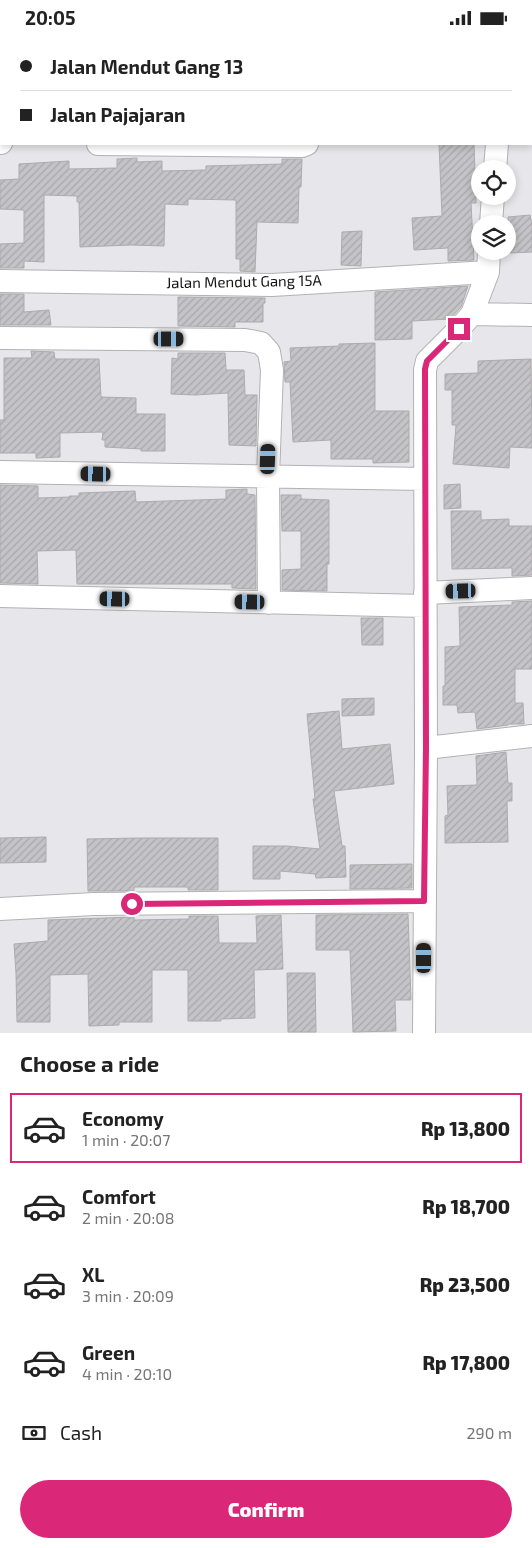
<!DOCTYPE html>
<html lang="en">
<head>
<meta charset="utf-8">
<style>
	:root { --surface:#fff; --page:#f2f2f2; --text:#222; --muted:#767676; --line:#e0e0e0; --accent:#db2777 }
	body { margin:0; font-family:"Exo 2",sans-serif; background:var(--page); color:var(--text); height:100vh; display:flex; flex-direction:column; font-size:19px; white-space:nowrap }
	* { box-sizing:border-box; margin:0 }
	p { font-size:16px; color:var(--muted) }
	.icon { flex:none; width:28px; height:28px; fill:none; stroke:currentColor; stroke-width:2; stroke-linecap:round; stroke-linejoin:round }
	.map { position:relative; height:998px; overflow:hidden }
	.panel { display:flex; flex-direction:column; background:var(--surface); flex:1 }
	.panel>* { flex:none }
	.guide { position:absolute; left:0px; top:0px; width:532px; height:110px; box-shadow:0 2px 8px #0003; display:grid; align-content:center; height:110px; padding:0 20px; background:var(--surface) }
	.fabs { position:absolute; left:471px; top:125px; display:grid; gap:10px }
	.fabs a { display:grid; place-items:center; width:45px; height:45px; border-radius:50%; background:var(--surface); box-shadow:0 2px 8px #0003; font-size:25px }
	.end { position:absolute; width:22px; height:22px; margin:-11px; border:6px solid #db2777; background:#fff; box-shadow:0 0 0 2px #fff }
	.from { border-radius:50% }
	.car { position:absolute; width:15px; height:30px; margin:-15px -8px; border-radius:6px; box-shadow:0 0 4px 1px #0007; background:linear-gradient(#222 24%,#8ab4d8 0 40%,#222 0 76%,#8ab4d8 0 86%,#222 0) }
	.guide b { display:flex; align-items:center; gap:18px; height:48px; font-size:19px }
	.guide b+b { border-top:1px solid var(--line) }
	.guide i { width:12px; height:12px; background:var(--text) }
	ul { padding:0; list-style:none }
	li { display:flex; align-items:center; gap:15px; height:70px; margin:0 10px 8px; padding:0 10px; border:2px solid transparent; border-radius:0px }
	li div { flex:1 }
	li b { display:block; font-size:19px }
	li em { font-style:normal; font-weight:800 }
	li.on { border-color:var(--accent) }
	li>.icon { width:45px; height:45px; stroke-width:1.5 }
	h2 { padding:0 20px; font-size:22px; line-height:60px }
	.pay { display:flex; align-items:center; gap:12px; height:55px; padding:0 20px; font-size:19px }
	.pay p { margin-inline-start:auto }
	.primary-button { display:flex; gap:10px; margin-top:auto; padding:10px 20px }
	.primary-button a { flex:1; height:58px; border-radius:30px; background:var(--accent); color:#fff; font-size:20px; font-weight:800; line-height:58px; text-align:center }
	.status { display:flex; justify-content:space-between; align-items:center; height:35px; padding:0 25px; background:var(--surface); direction:ltr }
	.status svg { height:14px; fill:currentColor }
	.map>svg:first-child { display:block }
	.building { fill:url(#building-hatch); stroke:#acabae }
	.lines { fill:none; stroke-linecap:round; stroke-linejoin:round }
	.street-casing { stroke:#b2b1b5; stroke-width:24 }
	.street { stroke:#fff; stroke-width:22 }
	.route { stroke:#db2777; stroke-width:6 }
	.labels { text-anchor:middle; stroke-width:4; stroke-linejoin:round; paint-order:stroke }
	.street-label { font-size:15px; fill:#141415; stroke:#fff }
</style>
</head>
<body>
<div class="status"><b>20:05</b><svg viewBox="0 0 49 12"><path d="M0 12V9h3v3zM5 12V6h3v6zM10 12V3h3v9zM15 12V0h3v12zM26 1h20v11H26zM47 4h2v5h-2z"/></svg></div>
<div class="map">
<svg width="532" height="998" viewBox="0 0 532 998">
	<defs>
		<pattern id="building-hatch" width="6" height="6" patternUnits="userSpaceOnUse" patternTransform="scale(1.25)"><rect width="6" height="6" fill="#c4c3c7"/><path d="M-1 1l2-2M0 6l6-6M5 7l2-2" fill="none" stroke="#a8a7aa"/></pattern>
	</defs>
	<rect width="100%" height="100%" fill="#e7e6ea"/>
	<!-- building -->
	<path class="building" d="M439 109H474L476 168H471L474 225 448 226V213L414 215 412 183 442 181Z
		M137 123V127L162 126V136L206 135V131L282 129V124H302L301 152H299L298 188 257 187 255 237 240 236V224H236V165L188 164V170L165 169 164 211 132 210 80 212 79 167H77V161L44 160V227L24 226V233H0V209L24 208V175L0 174V145L19 144V129L69 126V134L117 133V124Z
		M530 180 531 185H532V217L510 218 508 182Z
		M362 196 361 231 341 230 342 197Z
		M468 251 461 272 450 284 412 286V304L375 305V257Z
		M0 259H24V277L49 275 51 290H0Z
		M178 262 265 263V268H263V287H235V292L178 291Z
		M375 308V376H409V427L373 428V424H331V405L293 407 290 347H285L284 327 291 326 290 313 339 311V309Z
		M31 316 54 317 55 324H99L101 362 136 363V379H165V416H141V414L105 412V405H102L103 397 60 398V422L36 423V418H0V385H4V323H32Z
		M178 318H225L226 335H244L245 360H257L256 411 229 410 228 358 195 360 171 359 172 323 178 324Z
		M531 324 532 413 510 412 509 433 453 429 456 390H452V355H445V339L478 338V326Z
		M460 449 461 473 444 474V450Z
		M0 450 38 451V463L70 462 69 461H79V458L135 456 136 467 226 464V455L247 454V459L255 460 256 554 232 553V549H77L76 515 37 516 38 549 0 548Z
		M281 460H301V464L329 465V529H327V556L282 555V535L301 534V496H282Z
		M451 476H481V485L509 484V491H532V540L512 541V533L452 534Z
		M532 566V634H515V668H523L524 689H508V690L477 694 475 677 458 678 457 670H443V651H445V612L460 611 459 572 512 570V567Z
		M361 583H383V610H362Z
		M374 663V680L342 681V664Z
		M339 676 342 714 390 709 394 749 334 756 342 811H345L346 842 316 843 315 839 280 836V844H253V811H287L320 814 313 764H315L307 679Z
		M506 717 508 748H512V766H507L508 807 445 808V781L448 780 447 751 477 750 476 721Z
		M46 802V827L0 828V803Z
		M140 803H218V855H188V852H134V856H88L87 804Z
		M412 829V853L350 854V830Z
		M408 879 411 965H395L396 996 353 997 350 915H316V880Z
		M281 880 283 934 254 935 255 983 221 984V986H188V935H152V987H119V990L89 991 88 939 50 940V987H17L16 938 14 909 48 906V885L134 882V885L189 884V881H218L219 908H257L256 881Z
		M287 938H315L316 997H288Z"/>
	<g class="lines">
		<!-- street casing -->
		<g class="street-casing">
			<path id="street" d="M310 1V0
				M506 1 507 0
				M0 107 1 108
				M98 109 302 111 307 109
				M495 134 497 109
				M491 189 493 161
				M0 246 272 250 488 237
				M472 279 532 280
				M0 303 245 305 261 308 269 317 272 335 268 442 269 568
				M0 437 425 444
				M425 558 532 553
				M0 561 425 571
				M426 713 532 701
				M0 874 94 869 424 866
				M424 998 426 713 425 335 427 326 459 294 472 279 488 237 489 216"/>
		</g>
		<!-- street -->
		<use href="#street" class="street"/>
	</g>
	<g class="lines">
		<!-- route -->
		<path class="route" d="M132 869 424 866 426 713 425 334 427 326 459 294"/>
	</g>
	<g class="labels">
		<!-- street labels -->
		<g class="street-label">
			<text transform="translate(244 247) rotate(-1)" y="5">Jalan Mendut Gang 15A</text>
		</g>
	</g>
</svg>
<div class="fabs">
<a><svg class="icon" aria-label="locate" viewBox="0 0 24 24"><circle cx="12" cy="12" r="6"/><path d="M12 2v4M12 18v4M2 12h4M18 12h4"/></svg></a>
<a><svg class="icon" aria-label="layers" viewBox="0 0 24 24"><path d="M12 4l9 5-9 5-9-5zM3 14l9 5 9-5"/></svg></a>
</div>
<i class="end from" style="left:132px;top:869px"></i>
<i class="end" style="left:459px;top:294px"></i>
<i class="car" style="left:169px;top:304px;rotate:90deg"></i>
<i class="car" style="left:268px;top:424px;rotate:2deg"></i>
<i class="car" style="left:96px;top:439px;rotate:271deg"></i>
<i class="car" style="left:461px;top:556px;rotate:268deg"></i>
<i class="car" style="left:115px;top:564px;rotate:271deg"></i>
<i class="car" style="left:250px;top:567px;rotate:271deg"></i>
<i class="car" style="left:424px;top:923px;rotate:0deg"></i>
<div class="guide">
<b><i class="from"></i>Jalan Mendut Gang 13</b>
<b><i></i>Jalan Pajajaran</b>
</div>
</div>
<section class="panel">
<h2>Choose a ride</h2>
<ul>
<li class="on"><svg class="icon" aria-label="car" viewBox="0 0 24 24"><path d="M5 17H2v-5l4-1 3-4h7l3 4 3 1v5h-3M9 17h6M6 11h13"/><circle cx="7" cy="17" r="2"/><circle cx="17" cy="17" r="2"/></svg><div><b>Economy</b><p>1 min · 20:07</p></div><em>Rp 13,800</em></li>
<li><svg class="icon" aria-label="car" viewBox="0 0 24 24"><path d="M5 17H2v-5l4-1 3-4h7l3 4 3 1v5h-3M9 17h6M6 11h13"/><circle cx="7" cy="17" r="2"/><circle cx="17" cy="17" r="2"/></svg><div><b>Comfort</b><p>2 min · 20:08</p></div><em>Rp 18,700</em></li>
<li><svg class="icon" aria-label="car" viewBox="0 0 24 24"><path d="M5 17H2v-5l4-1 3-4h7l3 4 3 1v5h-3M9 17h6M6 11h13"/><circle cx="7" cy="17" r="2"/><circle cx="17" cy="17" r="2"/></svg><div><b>XL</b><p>3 min · 20:09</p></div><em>Rp 23,500</em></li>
<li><svg class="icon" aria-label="car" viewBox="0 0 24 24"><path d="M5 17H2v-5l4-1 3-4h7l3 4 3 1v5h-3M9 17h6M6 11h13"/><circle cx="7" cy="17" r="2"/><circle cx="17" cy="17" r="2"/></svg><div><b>Green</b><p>4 min · 20:10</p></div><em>Rp 17,800</em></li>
</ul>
<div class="pay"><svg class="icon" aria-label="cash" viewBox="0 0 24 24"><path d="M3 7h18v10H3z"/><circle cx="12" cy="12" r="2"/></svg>Cash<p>290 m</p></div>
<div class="primary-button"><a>Confirm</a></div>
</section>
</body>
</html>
